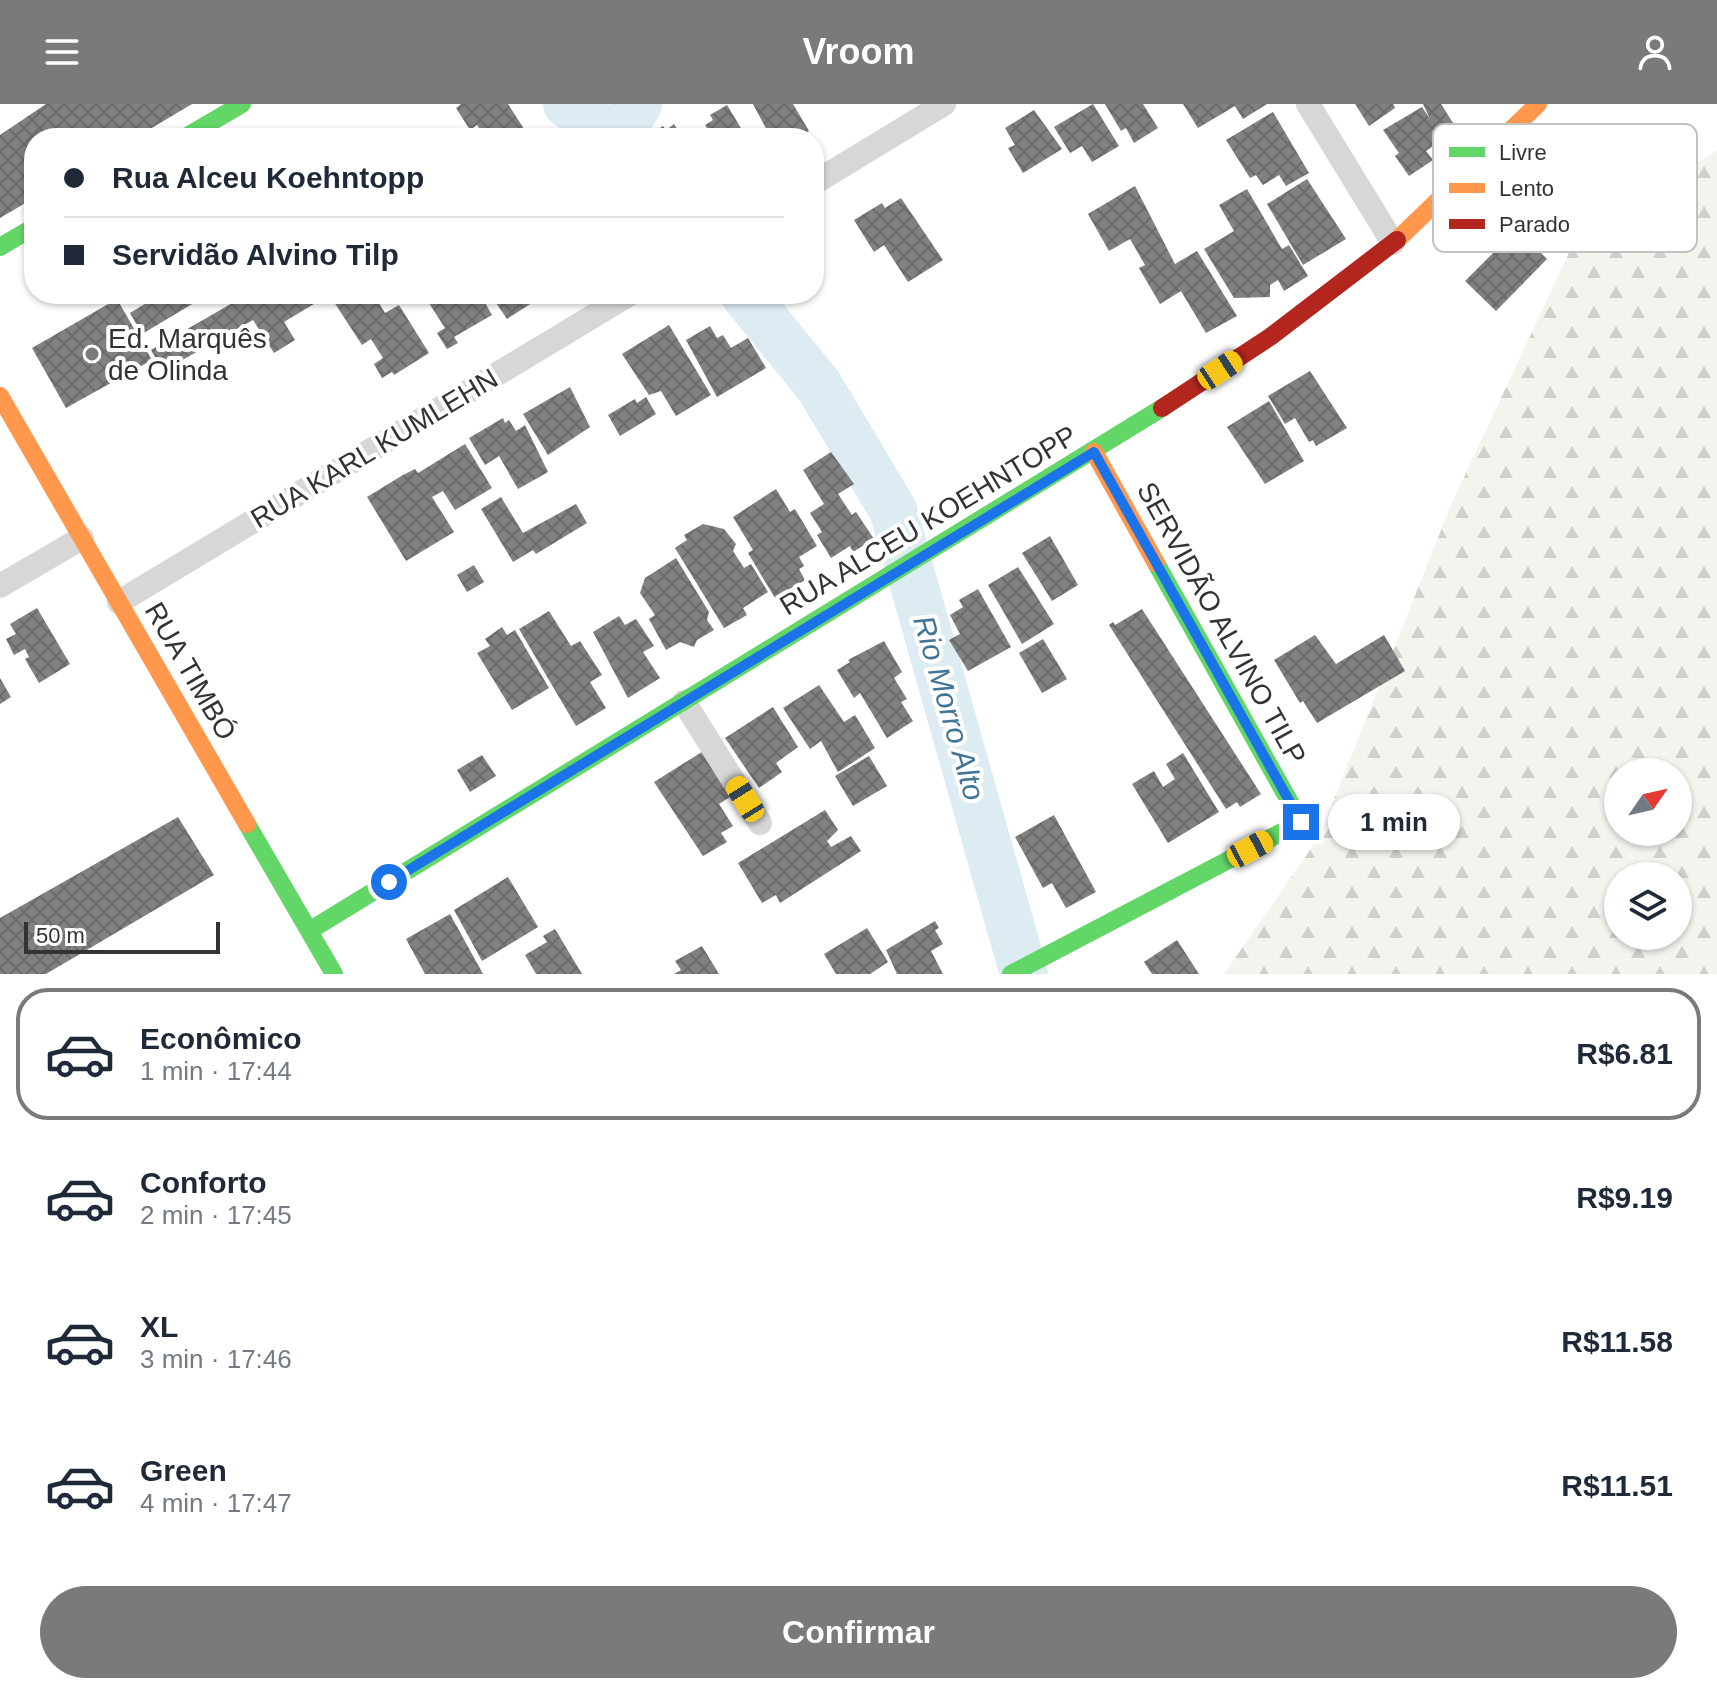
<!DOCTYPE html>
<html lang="pt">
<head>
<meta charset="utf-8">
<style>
	:root { --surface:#fff; --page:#f6f6f7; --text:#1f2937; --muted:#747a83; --line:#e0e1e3; --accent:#7a7a7a }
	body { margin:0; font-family:Helvetica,sans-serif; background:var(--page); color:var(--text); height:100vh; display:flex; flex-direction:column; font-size:30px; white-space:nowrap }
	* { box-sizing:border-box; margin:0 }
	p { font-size:26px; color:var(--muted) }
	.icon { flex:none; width:44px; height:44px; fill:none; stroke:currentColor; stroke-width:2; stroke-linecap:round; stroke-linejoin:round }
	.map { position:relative; height:870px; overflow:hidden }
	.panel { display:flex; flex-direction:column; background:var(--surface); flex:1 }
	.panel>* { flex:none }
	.guide { position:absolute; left:24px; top:24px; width:800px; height:176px; border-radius:32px; box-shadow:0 2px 6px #0004; display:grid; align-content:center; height:176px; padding:0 40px; background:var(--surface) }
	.needle { width:52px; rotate:56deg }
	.controls { position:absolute; left:1604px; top:654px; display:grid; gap:16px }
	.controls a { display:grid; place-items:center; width:88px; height:88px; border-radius:50%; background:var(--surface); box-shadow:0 2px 6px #0004; font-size:40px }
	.scale { position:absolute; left:24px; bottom:20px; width:196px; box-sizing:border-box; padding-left:8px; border:4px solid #333; border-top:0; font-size:22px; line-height:28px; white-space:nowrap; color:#333; -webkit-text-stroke:6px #fff; paint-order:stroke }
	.end { position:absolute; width:36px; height:36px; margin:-18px; border:10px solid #1a73e8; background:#fff; box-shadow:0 0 0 4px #fff }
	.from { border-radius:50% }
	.bubble { position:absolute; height:56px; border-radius:28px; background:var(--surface); box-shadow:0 2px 6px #0004; font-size:26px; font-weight:800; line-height:56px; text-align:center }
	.car { position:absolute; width:24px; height:48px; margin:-24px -12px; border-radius:10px; box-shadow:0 0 6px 2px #0007; background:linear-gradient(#f5c518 24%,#345 0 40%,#f5c518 0 76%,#345 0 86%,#f5c518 0) }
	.guide b { display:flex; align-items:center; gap:28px; height:76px; font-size:30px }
	.guide b+b { border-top:2px solid var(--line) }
	.guide i { width:20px; height:20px; background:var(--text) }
	ul { padding:14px 0 0; list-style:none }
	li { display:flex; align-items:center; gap:24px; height:132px; margin:0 16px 12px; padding:0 24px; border:4px solid transparent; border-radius:32px }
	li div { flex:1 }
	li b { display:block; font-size:30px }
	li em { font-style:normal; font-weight:800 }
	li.on { border-color:var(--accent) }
	li>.icon { width:72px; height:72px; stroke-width:1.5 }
	.cta { display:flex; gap:16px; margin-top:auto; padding:16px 40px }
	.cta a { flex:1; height:92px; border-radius:48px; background:var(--accent); color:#fff; font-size:32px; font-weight:800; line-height:92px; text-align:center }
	header { display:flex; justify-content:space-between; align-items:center; height:104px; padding:0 40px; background:var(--accent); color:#fff; font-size:36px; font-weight:800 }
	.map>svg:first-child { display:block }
	.forest { fill:url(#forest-firs); fill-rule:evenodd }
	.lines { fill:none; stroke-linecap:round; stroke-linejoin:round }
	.river { stroke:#ddebf3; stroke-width:48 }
	.building { fill:url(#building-cross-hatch) }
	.street { stroke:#d7d7d7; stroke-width:24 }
	.fast { stroke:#63d668; stroke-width:18 }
	.slow { stroke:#ff974d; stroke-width:18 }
	.jam { stroke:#b3261e; stroke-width:18 }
	.route { stroke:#1a73e8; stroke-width:10 }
	.poi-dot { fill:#7a7a7a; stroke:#fff; stroke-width:3 }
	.labels { text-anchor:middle; stroke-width:8; stroke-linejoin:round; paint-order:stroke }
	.poi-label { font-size:28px; fill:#333; stroke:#fff; text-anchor:start }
	.street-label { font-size:28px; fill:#333; stroke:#fff }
	.water-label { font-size:30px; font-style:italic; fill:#3f7597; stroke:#fff }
	.key { fill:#fff; stroke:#c2c2c2; stroke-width:2 }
	.key-label { font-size:22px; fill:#333 }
</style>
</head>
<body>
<header><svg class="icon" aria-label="menu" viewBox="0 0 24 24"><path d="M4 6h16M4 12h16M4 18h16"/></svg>Vroom<svg class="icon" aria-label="person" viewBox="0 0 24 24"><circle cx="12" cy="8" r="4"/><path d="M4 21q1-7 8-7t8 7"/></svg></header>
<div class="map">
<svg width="1717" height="870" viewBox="0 0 1717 870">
	<defs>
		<pattern id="forest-firs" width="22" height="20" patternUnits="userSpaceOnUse" patternTransform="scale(2)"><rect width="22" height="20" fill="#f1f5ed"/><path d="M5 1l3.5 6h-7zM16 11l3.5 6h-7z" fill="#cfd2cc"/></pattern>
		<pattern id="building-cross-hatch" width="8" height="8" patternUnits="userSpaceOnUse" patternTransform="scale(2)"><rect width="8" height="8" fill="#818181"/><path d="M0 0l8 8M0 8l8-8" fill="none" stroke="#6a6a6a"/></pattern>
	</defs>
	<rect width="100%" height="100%" fill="#fff"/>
	<!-- forest -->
	<path class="forest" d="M1717 46V870H1224L1319 733 1451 401 1574 138ZM1618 668H1678V728H1618ZM1618 772H1678V832H1618Z"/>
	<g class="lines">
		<!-- river -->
		<path class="river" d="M567 0 613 34
			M617 34 638 0
			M744 190 819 282 893 406 1024 870"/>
	</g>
	<!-- building -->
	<path class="building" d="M46 0H192L135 34H115L113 31 107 34H34V94L0 114V31Z
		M461 0H508L526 28 516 34H486L477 21 470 26 456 4Z
		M753 0H793L809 27 798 34H771Z
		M1093 0 1119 42 1092 58 1082 42 1070 49 1054 23Z
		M1105 0H1143L1158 24 1134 39 1126 24 1121 27Z
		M1183 0H1267L1243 15 1235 2 1198 24Z
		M1355 0H1393L1395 4 1369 22Z
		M1423 0H1441L1462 33 1452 46 1444 32 1432 27 1439 38 1426 47 1433 56 1409 72 1395 52 1399 49 1383 26 1422 3 1430 15Z
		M727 1 747 34H713L705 21 713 16 710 11Z
		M1034 6 1062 45 1023 69 1008 44 1015 41 1005 24Z
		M1273 8 1309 69 1286 82 1279 71 1263 81 1256 71 1250 74 1226 36Z
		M674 20 683 34H644L663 22 666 26Z
		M1307 75 1346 135 1303 161 1267 100Z
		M1135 82 1175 160 1197 147 1237 212 1206 229 1181 187 1160 200 1139 164 1145 161 1130 135 1109 147 1088 110Z
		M1247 85 1282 145 1289 141 1308 172 1284 187 1278 176 1270 181V193L1234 194 1204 145 1234 127 1219 101Z
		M901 94 943 156 908 178 884 141 874 148 854 116 882 99 885 104Z
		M1517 125 1547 155 1496 207 1465 177Z
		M143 190H209L142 230 130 209 148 198Z
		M238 190 327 192 284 218 295 236 274 249 253 216 163 267 151 246 241 194Z
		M346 190H360L366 200 376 194 385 209 399 201 429 249 394 271 392 268 382 274 374 260 383 254 371 235 362 241 334 198Z
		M423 190H480L492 211 454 233 458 239 447 245 437 229 445 224Z
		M503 190H531L535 197 507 215 494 196Z
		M117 195 152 256 66 304 32 244Z
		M669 221 711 291 676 312 661 287 649 291 622 250Z
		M710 222 717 234 723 231 731 244 748 234 766 264 717 293 686 236Z
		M1310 267 1347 324 1316 342 1313 336 1309 338 1295 314 1285 320 1268 292Z
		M570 283 590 323 548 351 523 310Z
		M646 293 656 310 620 332 608 311 635 295 637 299Z
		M1269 297 1304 357 1265 380 1227 323Z
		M503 314 505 319 509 316 516 327 525 321 548 368 518 385 499 352 485 361 469 334Z
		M465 340 492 384 455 406 443 387 432 393 454 428 406 457 367 393 403 371 415 365 418 369Z
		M831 348 854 380 838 390 852 411 856 408 874 435 853 448 850 442 831 454 817 431 822 428 810 409 824 400 803 366Z
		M776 385 790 408 795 405 817 442 799 453 804 462 799 465 805 476 775 494 748 449 753 446 733 413Z
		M501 393 523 429 576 400 587 419 536 450 533 446 513 458 481 405Z
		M703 420 724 425 736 440 733 447 744 464 751 460 768 488 743 504 747 511 724 524 675 444 687 436 684 431Z
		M1050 432 1078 481 1052 497 1022 449Z
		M676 454 709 508 707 516 714 526 697 536 694 543 680 538 666 546 649 515 655 511 640 489 645 474Z
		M474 461 484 478 467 488 457 471Z
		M1018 463 1054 520 1022 540 988 481Z
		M978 485 1011 543 968 567 949 536 960 530 950 511 963 503 959 496Z
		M37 504 70 560 39 579 25 555 29 553 25 545 14 551 6 535 16 530 10 520Z
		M1142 505 1261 690 1240 703 1237 698 1226 705 1109 521 1113 518 1115 521Z
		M549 507 571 542 580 537 602 571 590 578 606 604 576 622 519 525Z
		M619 512 625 521 636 515 654 542 643 548 660 574 628 594 593 528Z
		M502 523 507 531 515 526 549 584 512 606 477 549 490 542 485 535Z
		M1315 531 1336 560 1384 531 1405 567 1317 619 1303 597 1300 599 1274 556Z
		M1043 535 1067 575 1042 589 1019 549Z
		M884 537 902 568 894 574 907 595 901 598 913 617 887 634 860 589 854 594 837 566 850 558 848 556Z
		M0 574 11 593 0 600Z
		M819 581 844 618 855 611 875 644 838 668 821 637 810 645 783 604Z
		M773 603 798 643 776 659 782 668 759 684 725 634Z
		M705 646 733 691 719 700 733 722 721 729 727 738 703 752 654 678Z
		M1183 649 1219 708 1168 739 1132 680 1154 667 1163 683 1175 675 1166 660Z
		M482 651 496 672 470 688 457 666Z
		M869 652 887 682 853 702 835 672Z
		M825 706 838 726 827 737 831 743 851 732 861 747 780 799 776 791 762 799 738 759Z
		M1054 711 1096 788 1066 804 1052 779 1043 784 1015 733Z
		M178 713 214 771 46 870H0V814Z
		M508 773 538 823 482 857 454 806Z
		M450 810 483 870H425L406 835Z
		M935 817 939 824 935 826 943 840 931 847 943 870H897L886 846Z
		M867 824 888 858 870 870H836L824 850Z
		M555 825 582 870H536L525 851 547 838 543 832Z
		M1177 836 1199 870H1152L1144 858Z
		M702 842 719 870H674L681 866 675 857Z"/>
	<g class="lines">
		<!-- street -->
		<path class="street" d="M1308 0 1393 139
			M814 79 944 0
			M0 482 82 434
			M119 498 630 190
			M684 598 760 719"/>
		<!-- fast -->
		<path class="fast" d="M184 34 242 0
			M0 143 34 123
			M247 720 334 870
			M309 827 1162 304
			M1011 870 1301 718 1156 459"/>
		<!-- slow -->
		<path class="slow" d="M1397 136 1538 0
			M0 292 247 720
			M1094 348 1156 459"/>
		<!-- jam -->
		<path class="jam" d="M1162 304 1270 233 1397 136"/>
	</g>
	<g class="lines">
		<!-- route -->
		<path class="route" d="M389 778 1094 348 1301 718"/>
	</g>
	<!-- markers -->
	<circle class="poi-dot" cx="92" cy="250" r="8"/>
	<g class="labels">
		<!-- poi labels -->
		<g class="poi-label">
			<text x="108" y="244">Ed. Marquês<tspan x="108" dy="32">de Olinda</tspan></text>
		</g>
		<!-- street labels -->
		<g class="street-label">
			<text transform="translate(374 344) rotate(-31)" y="10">RUA KARL KUMLEHN</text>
			<text transform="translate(928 416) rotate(-31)" y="10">RUA ALCEU KOEHNTOPP</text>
			<text transform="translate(1222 519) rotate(61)" y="10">SERVIDÃO ALVINO TILP</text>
			<text transform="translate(191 567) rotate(60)" y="10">RUA TIMBÓ</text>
		</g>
		<!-- water labels -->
		<g class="water-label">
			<text transform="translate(949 604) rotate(74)" y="10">Rio Morro Alto</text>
		</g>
	</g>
	<!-- legend -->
	<rect x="1433" y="20" width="264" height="128" rx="12" class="key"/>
	<rect x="1449" y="43" width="36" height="10" fill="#63d668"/>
	<rect x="1449" y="79" width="36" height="10" fill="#ff974d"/>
	<rect x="1449" y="115" width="36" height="10" fill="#b3261e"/>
	<g class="key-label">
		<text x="1499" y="56">Livre</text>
		<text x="1499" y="92">Lento</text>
		<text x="1499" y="128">Parado</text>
	</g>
</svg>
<div class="controls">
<a><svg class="needle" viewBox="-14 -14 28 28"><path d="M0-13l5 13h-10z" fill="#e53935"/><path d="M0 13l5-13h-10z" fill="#747a83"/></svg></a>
<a><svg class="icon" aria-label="layers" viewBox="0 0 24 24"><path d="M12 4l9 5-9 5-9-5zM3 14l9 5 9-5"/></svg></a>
</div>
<div class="scale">50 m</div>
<i class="end from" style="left:389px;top:778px"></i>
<i class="end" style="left:1301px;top:718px"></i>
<div class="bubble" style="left:1328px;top:690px;width:132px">1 min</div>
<i class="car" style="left:1220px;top:266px;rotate:57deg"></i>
<i class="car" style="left:745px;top:695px;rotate:328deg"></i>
<i class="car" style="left:1250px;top:745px;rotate:62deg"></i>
<div class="guide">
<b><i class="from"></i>Rua Alceu Koehntopp</b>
<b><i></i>Servidão Alvino Tilp</b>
</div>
</div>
<section class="panel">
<ul>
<li class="on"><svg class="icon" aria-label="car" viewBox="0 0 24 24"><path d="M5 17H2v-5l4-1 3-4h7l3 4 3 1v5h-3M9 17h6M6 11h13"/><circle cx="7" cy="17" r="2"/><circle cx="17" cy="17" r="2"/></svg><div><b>Econômico</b><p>1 min · 17:44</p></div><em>R$6.81</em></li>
<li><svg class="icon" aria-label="car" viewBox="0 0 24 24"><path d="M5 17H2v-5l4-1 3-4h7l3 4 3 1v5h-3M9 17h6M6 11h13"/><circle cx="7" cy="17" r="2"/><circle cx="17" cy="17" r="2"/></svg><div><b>Conforto</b><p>2 min · 17:45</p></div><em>R$9.19</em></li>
<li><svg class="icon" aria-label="car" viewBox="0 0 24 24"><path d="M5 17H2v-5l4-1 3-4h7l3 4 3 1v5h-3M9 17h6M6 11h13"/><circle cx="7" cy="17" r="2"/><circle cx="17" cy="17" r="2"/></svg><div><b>XL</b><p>3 min · 17:46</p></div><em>R$11.58</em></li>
<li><svg class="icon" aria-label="car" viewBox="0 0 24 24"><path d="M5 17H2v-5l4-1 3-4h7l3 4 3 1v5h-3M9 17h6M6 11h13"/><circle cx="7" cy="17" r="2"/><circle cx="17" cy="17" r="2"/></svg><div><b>Green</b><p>4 min · 17:47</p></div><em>R$11.51</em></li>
</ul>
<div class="cta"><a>Confirmar</a></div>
</section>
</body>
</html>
